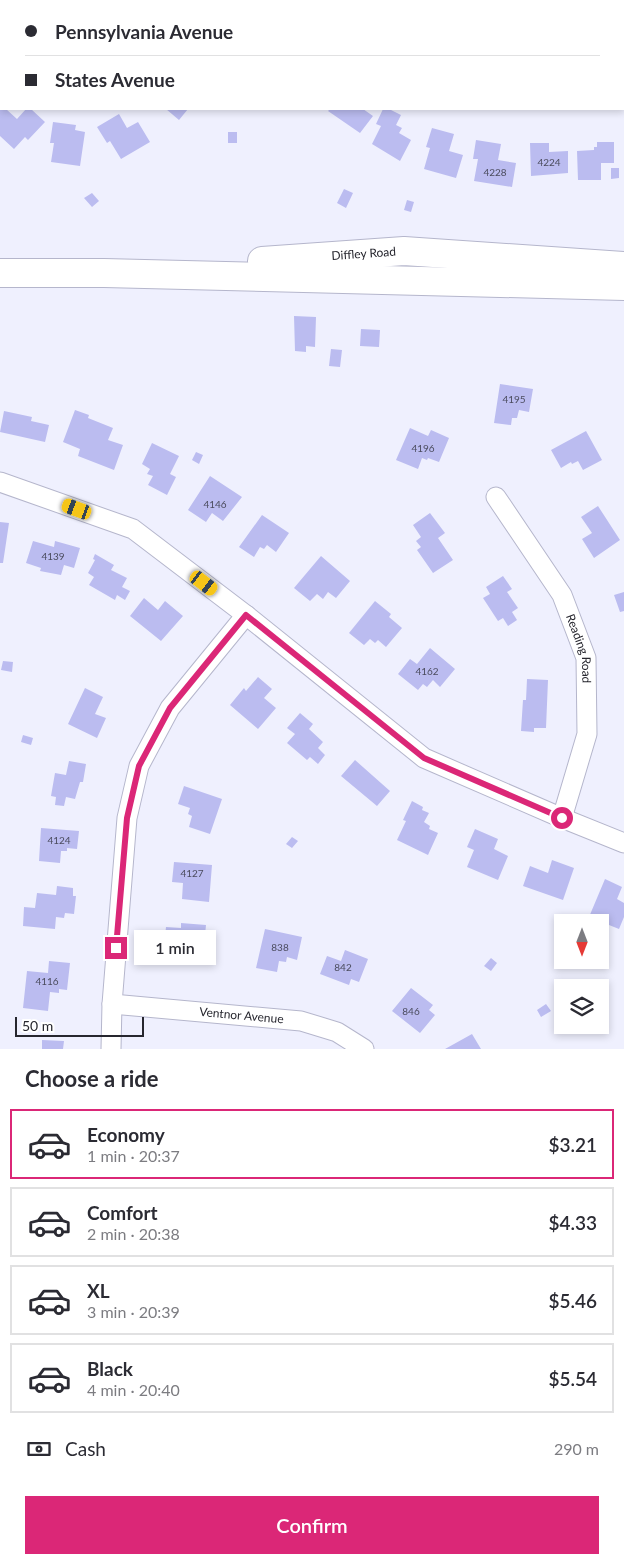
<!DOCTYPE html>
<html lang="en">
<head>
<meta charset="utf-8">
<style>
	:root { --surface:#fff; --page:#f2f2f3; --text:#2b2b33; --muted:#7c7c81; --line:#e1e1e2; --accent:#db2777 }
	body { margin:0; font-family:Lato,sans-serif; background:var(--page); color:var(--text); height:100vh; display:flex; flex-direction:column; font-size:19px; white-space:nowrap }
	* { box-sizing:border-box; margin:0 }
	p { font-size:16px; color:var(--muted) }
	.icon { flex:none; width:28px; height:28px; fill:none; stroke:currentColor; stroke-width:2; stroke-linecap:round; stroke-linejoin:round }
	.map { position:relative; height:1049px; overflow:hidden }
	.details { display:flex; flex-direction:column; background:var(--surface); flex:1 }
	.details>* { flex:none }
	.hud { position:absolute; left:0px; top:0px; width:625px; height:110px; box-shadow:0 2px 8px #0003; display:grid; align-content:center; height:110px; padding:0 25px; background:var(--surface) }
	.needle { width:32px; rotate:180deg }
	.controls { position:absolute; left:554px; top:914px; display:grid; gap:10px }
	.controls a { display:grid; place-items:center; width:55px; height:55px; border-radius:0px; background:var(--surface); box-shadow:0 2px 8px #0003; font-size:25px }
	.scale { position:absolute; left:15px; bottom:12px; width:129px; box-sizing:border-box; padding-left:5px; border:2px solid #26262e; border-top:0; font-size:14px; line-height:18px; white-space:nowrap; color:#26262e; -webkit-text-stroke:4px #fff; paint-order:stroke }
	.end { position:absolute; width:22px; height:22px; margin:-11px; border:6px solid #db2777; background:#fff; box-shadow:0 0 0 2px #fff }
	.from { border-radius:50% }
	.bubble { position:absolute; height:35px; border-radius:0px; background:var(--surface); box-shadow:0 2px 8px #0003; font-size:16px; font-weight:600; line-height:35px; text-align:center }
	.car { position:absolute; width:15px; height:30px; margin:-15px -8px; border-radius:6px; box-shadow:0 0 4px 1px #0007; background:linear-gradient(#f5c518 24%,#345 0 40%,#f5c518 0 76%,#345 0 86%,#f5c518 0) }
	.hud b { display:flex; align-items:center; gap:18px; height:48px; font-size:19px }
	.hud b+b { border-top:1px solid var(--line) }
	.hud i { width:12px; height:12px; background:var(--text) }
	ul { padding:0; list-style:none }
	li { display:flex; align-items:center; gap:15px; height:70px; margin:0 10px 8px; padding:0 15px; border:2px solid var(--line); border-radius:0px }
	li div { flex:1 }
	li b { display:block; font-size:19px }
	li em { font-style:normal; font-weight:600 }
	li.on { border-color:var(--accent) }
	li>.icon { width:45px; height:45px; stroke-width:1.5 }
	h2 { padding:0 25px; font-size:22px; line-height:60px }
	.pay { display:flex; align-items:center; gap:12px; height:55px; padding:0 25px; font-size:19px }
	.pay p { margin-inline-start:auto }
	.button { display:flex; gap:10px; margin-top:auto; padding:10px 25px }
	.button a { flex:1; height:58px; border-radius:0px; background:var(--accent); color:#fff; font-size:20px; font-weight:600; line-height:58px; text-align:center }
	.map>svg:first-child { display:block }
	.building { fill:#bbbcf0 }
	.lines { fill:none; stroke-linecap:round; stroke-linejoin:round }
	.minor-casing { stroke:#b5b6cc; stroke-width:21 }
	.secondary-casing { stroke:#b5b6cc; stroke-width:30 }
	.minor { stroke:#fff; stroke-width:19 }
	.secondary { stroke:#fff; stroke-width:28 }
	.route { stroke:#db2777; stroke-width:6 }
	.labels { text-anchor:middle; stroke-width:4.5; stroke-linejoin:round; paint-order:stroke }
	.number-label { font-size:10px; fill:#4b4c5e }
	.street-label { font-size:12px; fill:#26262e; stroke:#fff }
</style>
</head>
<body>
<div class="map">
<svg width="624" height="1049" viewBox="0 0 624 1049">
	<rect width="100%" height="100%" fill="#eff0fe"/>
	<!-- building -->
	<path class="building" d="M0 109H6L17 119 26 109H31L45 122 28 140 25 137 14 149 0 136Z
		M166 109H188L179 120Z
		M330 109H363L373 116 360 133 328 111Z
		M383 109H389L401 115 396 125 402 128 399 133 411 140 400 161 372 144 381 126 376 124Z
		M119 114 127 128 138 122 150 142 121 159 110 141 107 143 97 127Z
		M53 122 76 125 75 130 85 132 80 166 51 162 54 143H50Z
		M432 128 454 134 449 151 463 155 456 178 424 169 430 148 426 147Z
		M228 132H237V143H228Z
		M476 140 501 144 498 160 516 163 512 187 474 181 478 159H473Z
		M597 142H614V163H601V180H578L577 151 594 150V147H597Z
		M530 143H549V152L568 151V173L531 176Z
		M611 168H619V178L611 179Z
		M344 189 353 193 346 208 337 203Z
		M92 193 99 201 92 207 84 198Z
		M407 200 414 202 411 212 404 210Z
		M294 316 316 317 315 347 306 346V352L295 351Z
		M361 329 380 330 379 347 360 346Z
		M331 349 342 350 340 367 329 366Z
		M500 384 533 389 529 412 519 410 517 418H512L511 425 494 423Z
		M75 410 89 415 88 418 113 428 108 440 123 445 114 470 78 456 80 449 63 442Z
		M4 411 32 417 31 421 49 425 45 442 0 432Z
		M410 428 428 436 431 430 449 438 439 462 428 458 427 460 422 458 418 469 396 460Z
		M586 431 602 460 583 470 578 461 572 464 571 462 561 468 551 450Z
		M152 443 179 456 170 474 176 477 167 495 148 485 153 476 147 474 150 469 142 464Z
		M196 452 203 455 199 464 192 460Z
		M210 476 242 497 223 521 212 513 206 522 188 510Z
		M598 506 620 540 594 558 582 539 592 533 581 517Z
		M430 513 445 533 438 538 453 560 433 573 417 550 421 547 416 541 421 537 413 525Z
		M262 515 289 533 276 552 267 545 264 549 260 547 254 557 239 547Z
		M0 522 9 523 3 563H0Z
		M33 541 54 547 55 541 80 548 74 568 64 565 61 575 40 571 41 568 26 563Z
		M95 554 114 565 111 570 127 578 122 587 130 591 125 600 117 595 115 600 89 585 94 577 88 573 95 560 93 559Z
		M321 556 350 581 336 598 328 592 323 599 317 594 310 601 294 588Z
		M503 576 512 589 507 592 518 608 512 612 517 620 508 626 503 618 498 621 483 598 490 594 486 587Z
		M624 592V611L620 612 614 595Z
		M144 598 158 610 165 601 183 616 161 641 130 616Z
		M375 601 391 614 389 617 402 628 386 647 378 640 375 643 370 639 364 645 349 633Z
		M430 648 455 669 440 687 433 680 427 687 423 684 418 690 398 674 410 659 417 664Z
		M3 661 13 662 12 672 1 670Z
		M258 677 272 689 264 698 276 708 258 729 230 705 244 688 246 691Z
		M527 679 548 680 546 728H534V732L521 731 523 700H526Z
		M85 688 103 697 95 714 106 718 97 738 68 724Z
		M300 713 313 724 309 729 323 742 318 748 325 755 318 764 310 757 307 760 287 743 295 734 287 728Z
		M23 735 33 738 31 745 21 742Z
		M355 760 390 791 377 806 341 776Z
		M69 761 86 764 83 782H80L75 799 66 797 64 806 55 805 56 797 51 796 55 773 66 775Z
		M184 786 222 799 210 834 189 827 192 816 188 814 190 808 178 804Z
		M412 801 423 807 422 810 429 813 424 822 430 826 429 829 438 833 428 855 397 840 406 821 403 820Z
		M41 828 79 831 77 849 67 848V851H61L60 863 39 861Z
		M475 829 498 839 494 849 508 856 498 880 467 867 474 850 467 847Z
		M292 837 298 841 292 848 286 844Z
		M552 860 574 868 563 900 523 886 530 866 548 873Z
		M174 862 212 865 209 902 182 899 183 883 172 882Z
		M605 879 622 887 617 899 624 903V917L619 929 589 917Z
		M57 886 73 888V896H76L74 914 65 913 64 918 56 917 55 929 23 926 24 907 35 908 37 893 56 895Z
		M181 923 206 925 202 965 174 962 175 946 164 945 166 927 181 928Z
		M265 929 302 937 297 960 287 957 286 962 279 961 277 972 256 968Z
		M345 950 368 959 359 982 351 979 349 985 320 974 327 956 341 961Z
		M491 958 497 963 491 971 484 966Z
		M49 961 70 963 67 990 59 989V993L50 992 48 1011 23 1008 27 971 48 973Z
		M411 988 433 1005 429 1010 435 1015 420 1033 392 1011Z
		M546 1004 551 1011 541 1017 537 1010Z
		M472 1034 481 1049H445Z
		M42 1040 64 1041 63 1049H42Z"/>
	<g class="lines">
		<!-- minor casing -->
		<g class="minor-casing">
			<g id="minor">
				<path d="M60 0V1"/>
				<path d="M332 0 333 1"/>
				<path d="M0 482 133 529 246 615 424 758 562 818 624 843"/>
				<path id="s1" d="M496 497 562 595 586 658 587 734 562 818"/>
				<path id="s2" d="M112 1004 301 1021 337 1032 364 1049"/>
				<path d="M111 1049 112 1004 127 818 139 766 170 708 246 615"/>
			</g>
		</g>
		<!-- secondary casing -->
		<g class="secondary-casing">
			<g id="secondary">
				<path id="s3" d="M262 261 404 251 624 266"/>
				<path d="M0 273H104L624 286"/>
			</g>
		</g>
		<!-- minor -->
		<use href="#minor" class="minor"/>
		<!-- secondary -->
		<use href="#secondary" class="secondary"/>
	</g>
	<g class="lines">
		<!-- route -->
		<path class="route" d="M116 948 127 818 139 766 170 708 246 615 424 758 562 818"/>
	</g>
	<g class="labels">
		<!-- number labels -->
		<g class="number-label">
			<text x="549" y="166">4224</text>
			<text x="495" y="176">4228</text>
			<text x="514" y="403">4195</text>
			<text x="423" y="452">4196</text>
			<text x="215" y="508">4146</text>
			<text x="53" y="560">4139</text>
			<text x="427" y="675">4162</text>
			<text x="59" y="844">4124</text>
			<text x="192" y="877">4127</text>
			<text x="280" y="951">838</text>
			<text x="343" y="971">842</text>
			<text x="47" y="985">4116</text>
			<text x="411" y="1015">846</text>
		</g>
		<!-- street labels -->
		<g class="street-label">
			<text dy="4" stroke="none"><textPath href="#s3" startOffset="102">Diffley Road</textPath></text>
			<text dy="4" stroke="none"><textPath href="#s1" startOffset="175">Reading Road</textPath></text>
			<text dy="4" stroke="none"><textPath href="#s2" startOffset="130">Ventnor Avenue</textPath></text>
		</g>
	</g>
</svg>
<div class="controls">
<a><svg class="needle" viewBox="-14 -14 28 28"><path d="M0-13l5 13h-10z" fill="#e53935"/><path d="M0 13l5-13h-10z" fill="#7c7c81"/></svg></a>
<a><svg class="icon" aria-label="layers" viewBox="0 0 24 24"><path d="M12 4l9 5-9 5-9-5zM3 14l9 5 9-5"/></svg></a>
</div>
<div class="scale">50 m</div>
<i class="end from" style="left:562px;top:818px"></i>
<i class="end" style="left:116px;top:948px"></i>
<div class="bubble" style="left:134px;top:930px;width:82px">1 min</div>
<i class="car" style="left:77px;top:509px;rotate:290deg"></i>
<i class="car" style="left:204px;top:583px;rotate:127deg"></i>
<div class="hud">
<b><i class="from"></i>Pennsylvania Avenue</b>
<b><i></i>States Avenue</b>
</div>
</div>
<section class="details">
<h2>Choose a ride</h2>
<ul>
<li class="on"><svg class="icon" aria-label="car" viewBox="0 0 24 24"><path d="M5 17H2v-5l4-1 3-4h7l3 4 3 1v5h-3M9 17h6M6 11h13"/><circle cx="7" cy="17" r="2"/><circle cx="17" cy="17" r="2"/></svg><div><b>Economy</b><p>1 min · 20:37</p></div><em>$3.21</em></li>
<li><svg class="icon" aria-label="car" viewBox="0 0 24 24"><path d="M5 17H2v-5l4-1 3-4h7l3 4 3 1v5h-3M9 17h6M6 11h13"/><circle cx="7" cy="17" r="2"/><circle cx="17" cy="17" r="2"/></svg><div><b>Comfort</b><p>2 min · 20:38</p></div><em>$4.33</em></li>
<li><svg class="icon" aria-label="car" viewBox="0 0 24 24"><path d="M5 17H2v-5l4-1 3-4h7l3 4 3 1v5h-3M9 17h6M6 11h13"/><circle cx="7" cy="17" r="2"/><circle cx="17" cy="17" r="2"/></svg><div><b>XL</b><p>3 min · 20:39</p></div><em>$5.46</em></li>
<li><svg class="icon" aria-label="car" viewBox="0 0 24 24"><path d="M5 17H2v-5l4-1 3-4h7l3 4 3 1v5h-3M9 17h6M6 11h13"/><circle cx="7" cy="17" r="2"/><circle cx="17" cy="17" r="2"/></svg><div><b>Black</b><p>4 min · 20:40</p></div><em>$5.54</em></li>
</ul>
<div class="pay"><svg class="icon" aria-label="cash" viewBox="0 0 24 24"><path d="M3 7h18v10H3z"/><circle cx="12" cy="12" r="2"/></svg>Cash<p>290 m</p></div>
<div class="button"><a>Confirm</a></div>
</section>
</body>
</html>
